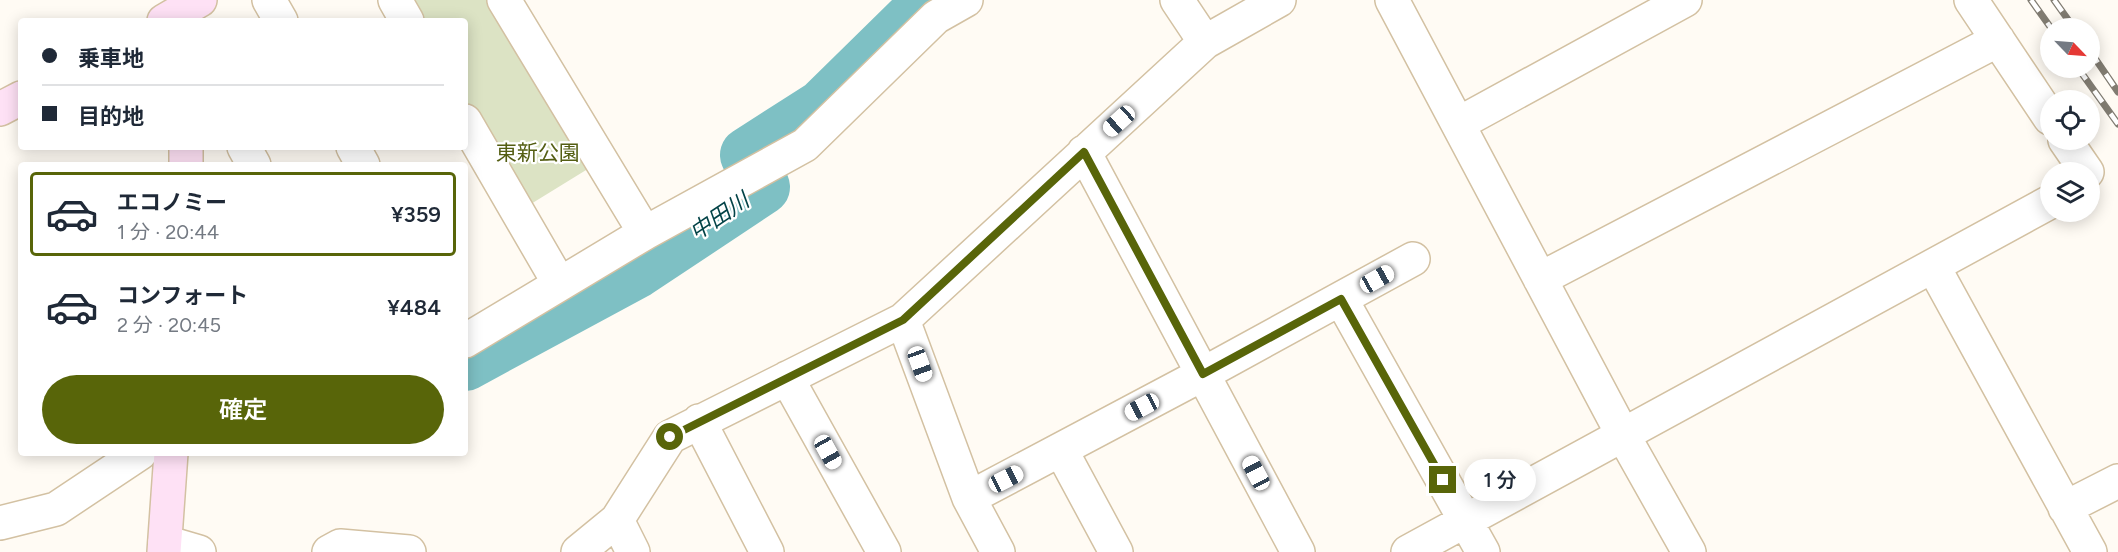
<!DOCTYPE html>
<html lang="ja">
<head>
<meta charset="utf-8">
<style>
	:root { --surface:#fff; --page:#f6f6f7; --text:#1f2937; --muted:#747a83; --line:#e0e1e3; --accent:#586509 }
	body { margin:0; font-family:Figtree,"Noto Sans JP",sans-serif; background:var(--page); color:var(--text); height:100vh; display:flex; flex-direction:column; font-size:22px; white-space:nowrap }
	* { box-sizing:border-box; margin:0 }
	p { font-size:20px; color:var(--muted) }
	.icon { flex:none; width:33px; height:33px; fill:none; stroke:currentColor; stroke-width:2; stroke-linecap:round; stroke-linejoin:round }
	.map { position:relative; flex:1; overflow:hidden }
	.details { position:absolute; left:18px; top:162px; width:450px; height:294px; display:flex; flex-direction:column; background:var(--surface); border-radius:6px; box-shadow:0 3px 15px #0003 }
	.details>* { flex:none }
	.guide { position:absolute; left:18px; top:18px; width:450px; height:132px; border-radius:6px; box-shadow:0 3px 15px #0003; display:grid; align-content:center; height:132px; padding:0 24px; background:var(--surface) }
	.needle { width:39px; rotate:115deg }
	.controls { position:absolute; left:2040px; top:18px; display:grid; gap:12px }
	.controls a { display:grid; place-items:center; width:60px; height:60px; border-radius:50%; background:var(--surface); box-shadow:0 3px 15px #0003; font-size:30px }
	.end { position:absolute; width:27px; height:27px; margin:-14px; border:8px solid #586509; background:#fff; box-shadow:0 0 0 3px #fff }
	.from { border-radius:50% }
	.bubble { position:absolute; height:42px; border-radius:21px; background:var(--surface); box-shadow:0 3px 15px #0003; font-size:20px; font-weight:600; line-height:42px; text-align:center }
	.car { position:absolute; width:18px; height:36px; margin:-18px -9px; border-radius:8px; box-shadow:0 0 4px 2px #0007; background:linear-gradient(#fff 24%,#345 0 40%,#fff 0 76%,#345 0 86%,#fff 0) }
	.guide b { display:flex; align-items:center; gap:21px; height:57px; font-size:22px }
	.guide b+b { border-top:2px solid var(--line) }
	.guide i { width:15px; height:15px; background:var(--text) }
	ul { padding:10px 0 0; list-style:none }
	li { display:flex; align-items:center; gap:18px; height:84px; margin:0 12px 9px; padding:0 12px; border:3px solid transparent; border-radius:6px }
	li div { flex:1 }
	li b { display:block; font-size:22px }
	li em { font-style:normal; font-weight:600 }
	li.selected { border-color:var(--accent) }
	li>.icon { width:54px; height:54px; stroke-width:1.5 }
	.action { display:flex; gap:12px; margin-top:auto; padding:12px 24px }
	.action a { flex:1; height:69px; border-radius:36px; background:var(--accent); color:#fff; font-size:24px; font-weight:600; line-height:69px; text-align:center }
	.map>svg:first-child { display:block }
	.green { fill:#dce3c4 }
	.lines { fill:none; stroke-linecap:round; stroke-linejoin:round }
	.river { stroke:#7ec0c4; stroke-width:56 }
	.street-casing { stroke:#d3c1a2; stroke-width:36 }
	.secondary-casing { stroke:#d3c1a2; stroke-width:36 }
	.street { stroke:#fff; stroke-width:33 }
	.secondary { stroke:#fee1f5; stroke-width:33 }
	.rail-casing { stroke:#817c72; stroke-width:7 }
	.rail { stroke:#fff; stroke-width:4.5; stroke-dasharray:14; stroke-linecap:butt }
	.route { stroke:#586509; stroke-width:8 }
	.labels { text-anchor:middle; stroke-width:4.5; stroke-linejoin:round; paint-order:stroke }
	.park-label { font-size:21px; fill:#545e13; stroke:#fff }
	.water-label { font-size:22px; font-style:italic; fill:#034347; stroke:#fff }
</style>
</head>
<body>
<div class="map">
<svg width="2118" height="552" viewBox="0 0 2118 552">
	<rect width="100%" height="100%" fill="#fffbf4"/>
	<!-- green -->
	<path class="green" d="M407 0H490L591 167 526 207 465 101V21H419Z"/>
	<g class="lines">
		<!-- river -->
		<path class="river" d="M465 363 637 270 762 187 748 155 823 107 932 0"/>
		<!-- street casing -->
		<g class="street-casing">
			<path id="street" d="M269 0 281 21
				M395 0 407 21
				M504 0 645 233
				M1177 0 1205 42
				M1392 0 1623 435 1689 552
				M1971 0 2050 118
				M465 121 559 283
				M1458 124 1685 0
				M2065 140 2087 172
				M244 147 254 165
				M353 147 363 165
				M1084 152 1298 552
				M1933 266 2090 552
				M1540 279 1998 40
				M1341 299 1483 552
				M903 320 969 498 998 552
				M465 341 645 233 805 145 936 17 966 0
				M787 378 884 552
				M699 421 767 552
				M1061 450 1116 552
				M969 498 1203 374 1413 259
				M2065 508 2118 481
				M617 520 633 552
				M0 523 56 509 140 453
				M165 542 199 552
				M329 552 340 546 409 552
				M578 552 617 520 670 437 903 320 1205 42 1279 0
				M1408 552 2050 202"/>
		</g>
		<!-- secondary casing -->
		<g class="secondary-casing">
			<path id="secondary" d="M164 21 200 0
				M0 109 21 98
				M186 147V165
				M164 552 171 453"/>
		</g>
		<!-- street -->
		<use href="#street" class="street"/>
		<!-- secondary -->
		<use href="#secondary" class="secondary"/>
		<!-- rail casing -->
		<g class="rail-casing">
			<path id="rail" d="M2031 0 2051 28
				M2054 0 2074 28
				M2090 51 2118 92
				M2078 68 2118 124"/>
		</g>
		<!-- rail -->
		<use href="#rail" class="rail"/>
	</g>
	<g class="lines">
		<!-- route -->
		<path class="route" d="M670 437 903 320 1084 152 1203 374 1341 299 1443 480"/>
	</g>
	<g class="labels">
		<!-- park labels -->
		<g class="park-label">
			<text x="538" y="160">東新公園</text>
		</g>
		<!-- water labels -->
		<g class="water-label">
			<text transform="translate(719 216) rotate(-34)" y="8">中田川</text>
		</g>
	</g>
</svg>
<div class="controls">
<a><svg class="needle" viewBox="-14 -14 28 28"><path d="M0-13l5 13h-10z" fill="#e53935"/><path d="M0 13l5-13h-10z" fill="#747a83"/></svg></a>
<a><svg class="icon" aria-label="locate" viewBox="0 0 24 24"><circle cx="12" cy="12" r="6"/><path d="M12 2v4M12 18v4M2 12h4M18 12h4"/></svg></a>
<a><svg class="icon" aria-label="layers" viewBox="0 0 24 24"><path d="M12 4l9 5-9 5-9-5zM3 14l9 5 9-5"/></svg></a>
</div>
<i class="end from" style="left:670px;top:437px"></i>
<i class="end" style="left:1443px;top:480px"></i>
<div class="bubble" style="left:1464px;top:459px;width:72px">1 分</div>
<i class="car" style="left:1119px;top:121px;rotate:228deg"></i>
<i class="car" style="left:1377px;top:279px;rotate:61deg"></i>
<i class="car" style="left:920px;top:364px;rotate:160deg"></i>
<i class="car" style="left:1142px;top:407px;rotate:242deg"></i>
<i class="car" style="left:828px;top:452px;rotate:151deg"></i>
<i class="car" style="left:1256px;top:473px;rotate:332deg"></i>
<i class="car" style="left:1006px;top:479px;rotate:63deg"></i>
<div class="guide">
<b><i class="from"></i>乗車地</b>
<b><i></i>目的地</b>
</div>
<section class="details">
<ul>
<li class="selected"><svg class="icon" aria-label="car" viewBox="0 0 24 24"><path d="M5 17H2v-5l4-1 3-4h7l3 4 3 1v5h-3M9 17h6M6 11h13"/><circle cx="7" cy="17" r="2"/><circle cx="17" cy="17" r="2"/></svg><div><b>エコノミー</b><p>1 分 · 20:44</p></div><em>¥359</em></li>
<li><svg class="icon" aria-label="car" viewBox="0 0 24 24"><path d="M5 17H2v-5l4-1 3-4h7l3 4 3 1v5h-3M9 17h6M6 11h13"/><circle cx="7" cy="17" r="2"/><circle cx="17" cy="17" r="2"/></svg><div><b>コンフォート</b><p>2 分 · 20:45</p></div><em>¥484</em></li>
</ul>
<div class="action"><a>確定</a></div>
</section>
</div>
</body>
</html>
